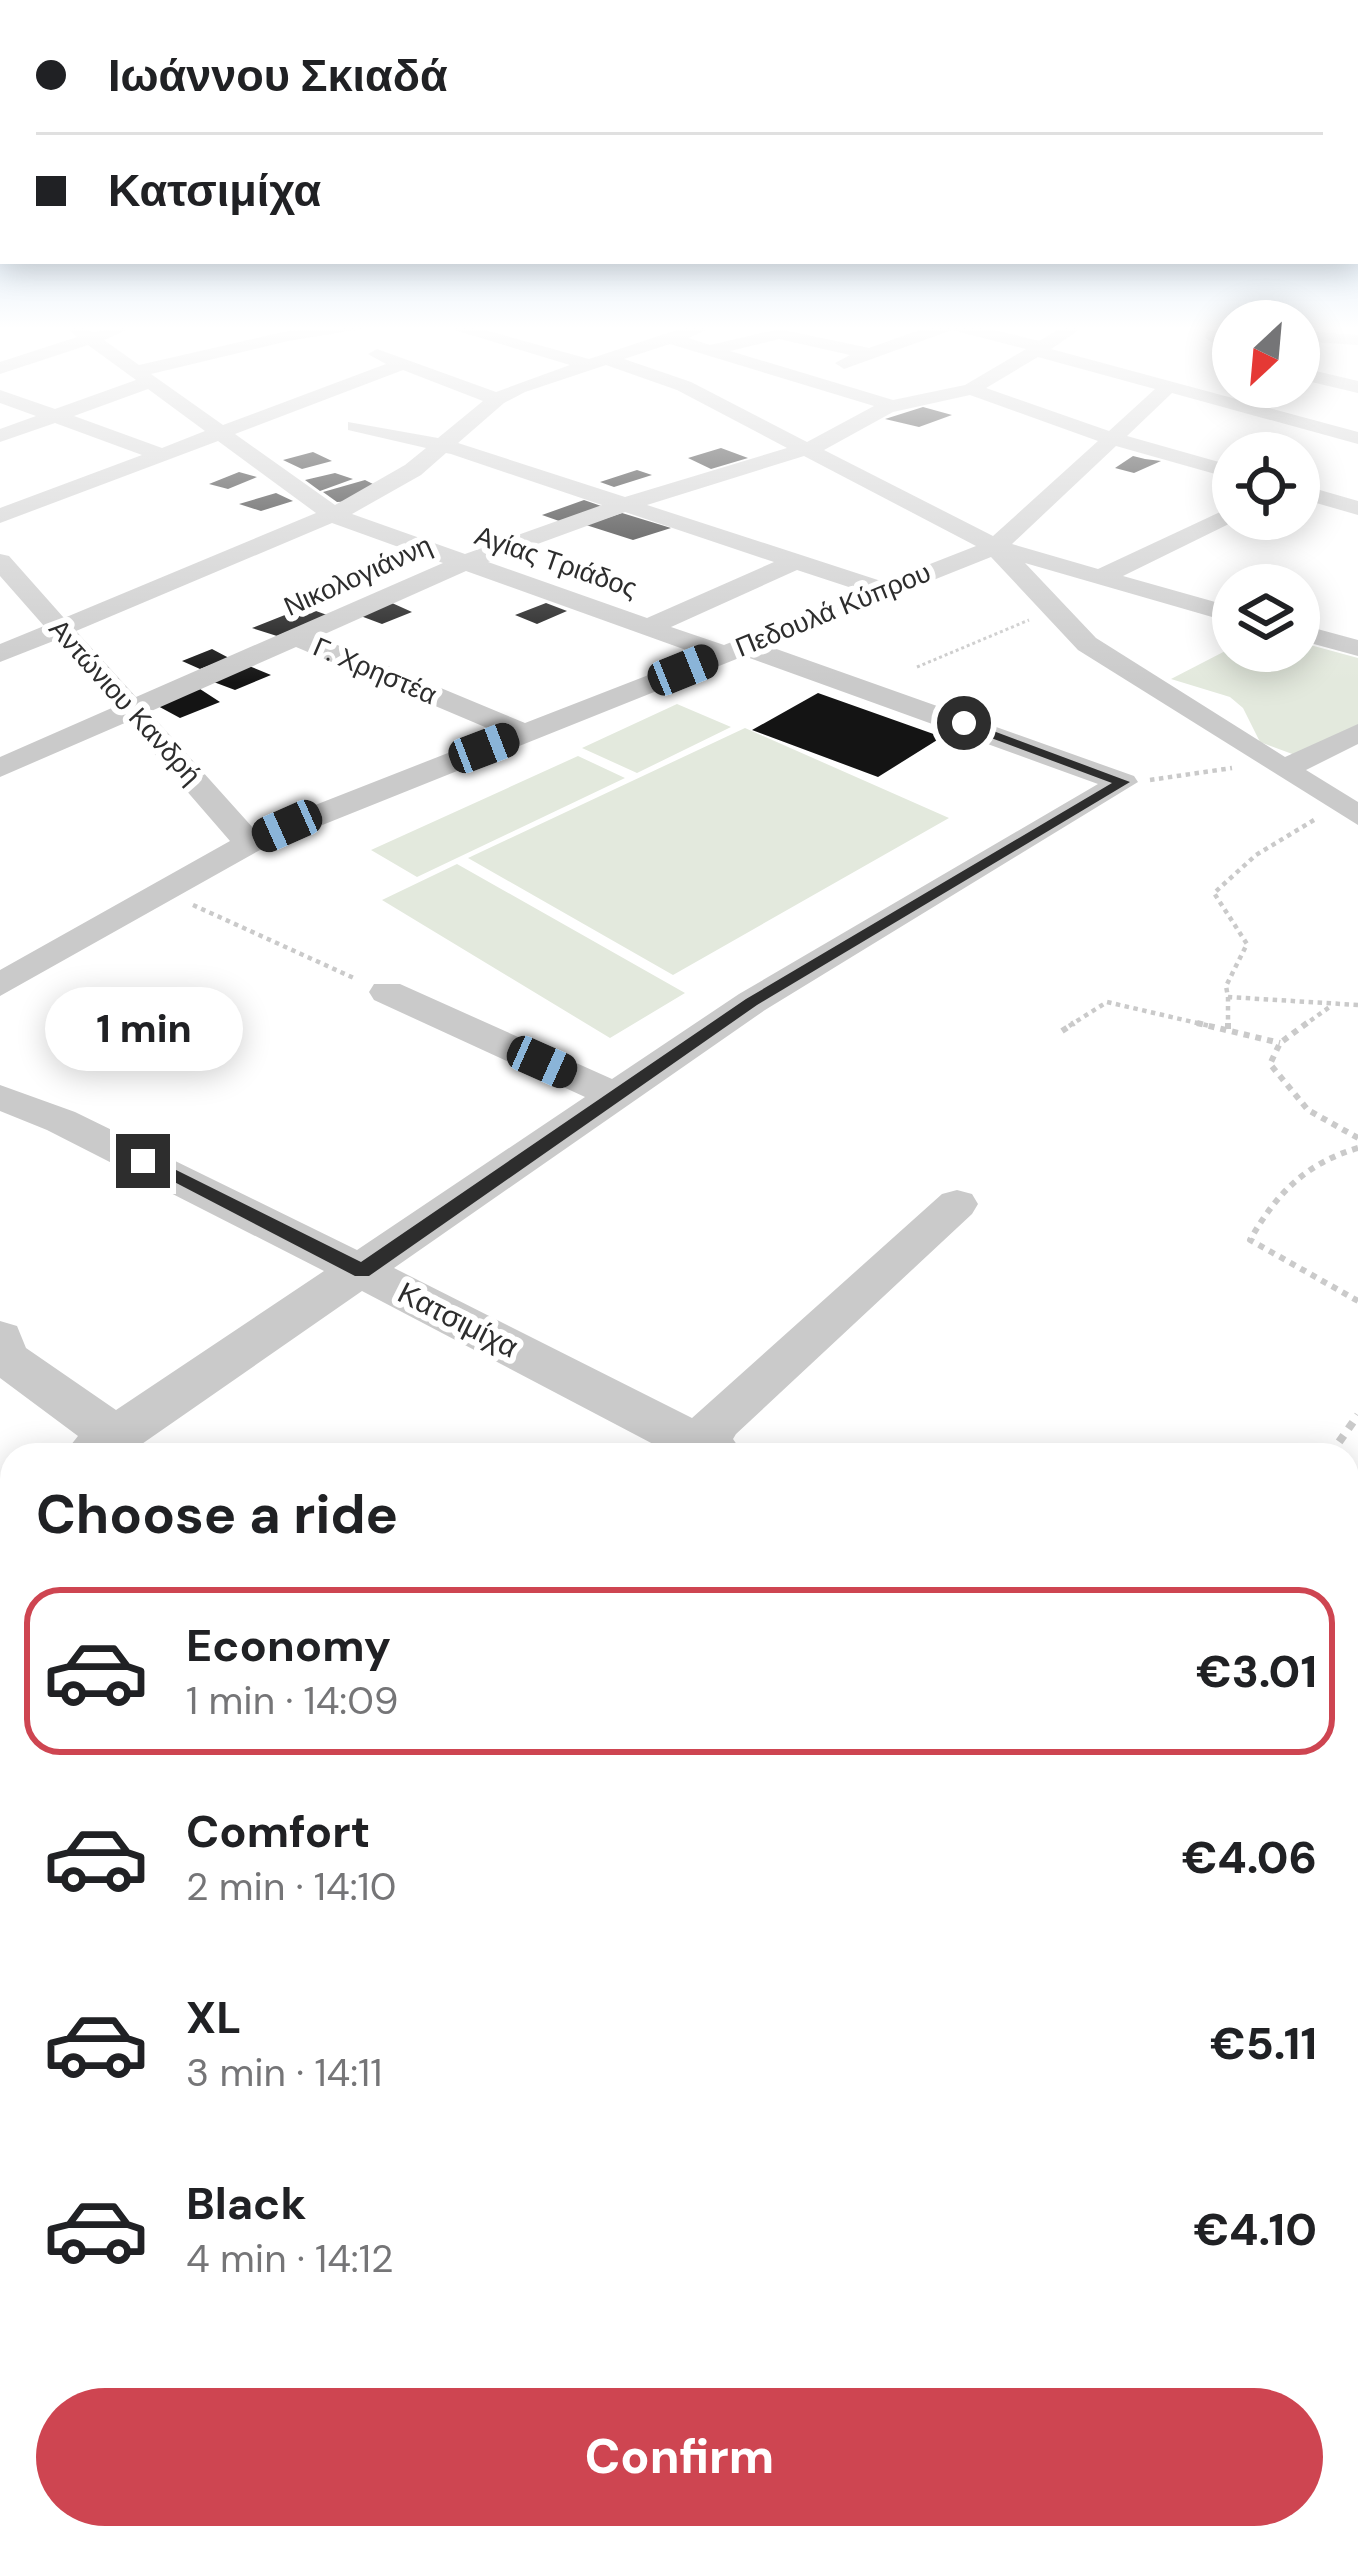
<!DOCTYPE html>
<html lang="en">
<head>
<meta charset="utf-8">
<style>
	:root { --surface:#fff; --page:#f2f2f2; --text:#202124; --muted:#757577; --line:#e0e0e0; --accent:#ce4551 }
	body { margin:0; font-family:"DM Sans",sans-serif; background:var(--page); color:var(--text); height:100vh; display:flex; flex-direction:column; font-size:45px; white-space:nowrap }
	* { box-sizing:border-box; margin:0 }
	p { font-size:39px; color:var(--muted) }
	.icon { flex:none; width:66px; height:66px; fill:none; stroke:currentColor; stroke-width:2; stroke-linecap:round; stroke-linejoin:round }
	.map { position:relative; flex:1; overflow:hidden }
	.panel { position:absolute; left:0px; top:1443px; width:1359px; height:1107px; display:flex; flex-direction:column; background:var(--surface); border-radius:36px 36px 0 0; box-shadow:0 6px 30px #0003 }
	.panel>* { flex:none }
	.hud { position:absolute; left:0px; top:0px; width:1359px; height:264px; box-shadow:0 6px 30px #0003; display:grid; align-content:center; height:264px; padding:0 36px; background:var(--surface) }
	.needle { width:78px; rotate:206deg }
	.tools { position:absolute; left:1212px; top:300px; display:grid; gap:24px }
	.tools a { display:grid; place-items:center; width:108px; height:108px; border-radius:50%; background:var(--surface); box-shadow:0 6px 30px #0003; font-size:60px }
	.end { position:absolute; width:54px; height:54px; margin:-27px; border:15px solid #2d2d2d; background:#fff; box-shadow:0 0 0 6px #fff }
	.from { border-radius:50% }
	.bubble { position:absolute; height:84px; border-radius:42px; background:var(--surface); box-shadow:0 6px 30px #0003; font-size:39px; font-weight:800; line-height:84px; text-align:center }
	.car { position:absolute; width:36px; height:72px; margin:-36px -18px; border-radius:15px; box-shadow:0 0 9px 3px #0007; background:linear-gradient(#222 24%,#8ab4d8 0 40%,#222 0 76%,#8ab4d8 0 86%,#222 0) }
	.hud b { display:flex; align-items:center; gap:42px; height:114px; font-size:45px }
	.hud b+b { border-top:3px solid var(--line) }
	.hud i { width:30px; height:30px; background:var(--text) }
	ul { padding:0; list-style:none }
	li { display:flex; align-items:center; gap:36px; height:168px; margin:0 24px 18px; padding:0 12px; border:6px solid transparent; border-radius:36px }
	li div { flex:1 }
	li b { display:block; font-size:45px }
	li em { font-style:normal; font-weight:800 }
	li.selected { border-color:var(--accent) }
	li>.icon { width:108px; height:108px; stroke-width:1.5 }
	h2 { padding:0 36px; font-size:54px; line-height:144px }
	.action { display:flex; gap:24px; margin-top:auto; padding:24px 36px }
	.action a { flex:1; height:138px; border-radius:72px; background:var(--accent); color:#fff; font-size:48px; font-weight:800; line-height:138px; text-align:center }
	.map>svg:first-child { display:block }
	.green { fill:#e3e9dd }
	.lines { fill:none; stroke-linecap:round; stroke-linejoin:round }
	.stream { stroke:#cbdce6; stroke-width:16 }
	.building { fill:#141414 }
	.path-far3 { stroke:#cacaca; stroke-width:3; stroke-dasharray:3 3; stroke-linecap:butt }
	.path-far2 { stroke:#cacaca; stroke-width:4.5; stroke-dasharray:4.5 4.5; stroke-linecap:butt }
	.path-far1 { stroke:#cacaca; stroke-width:6; stroke-dasharray:6 6; stroke-linecap:butt }
	.path { stroke:#cacaca; stroke-width:8; stroke-dasharray:8 8; stroke-linecap:butt }
	.minor { fill:#cacaca; fill-rule:evenodd }
	.route { fill:#2d2d2d }
	.labels { text-anchor:middle; stroke-width:12; stroke-linejoin:round; paint-order:stroke }
	.far-street-label { font-size:27px; fill:#2d2d2d; stroke:#fff }
	.street-label { font-size:30px; fill:#2d2d2d; stroke:#fff }
</style>
</head>
<body>
<div class="map">
<svg width="1358" height="2549" viewBox="0 0 1358 2549">
	<rect width="100%" height="100%" fill="#fff"/>
	<!-- green -->
	<path class="green" d="M1299 642 1358 658V729L1295 755 1260 742 1243 708 1230 697 1171 679 1233 647V651H1299Z
		M677 704 731 727 637 773 582 748Z
		M745 728 949 818 673 975 468 858Z
		M578 756 625 778 417 877 371 850Z
		M457 864 685 993 610 1038 382 900Z"/>
	<g class="lines">
		<!-- stream -->
		<path class="stream" d="M0 2230 12 2245
			M167 2538 182 2549"/>
	</g>
	<!-- building -->
	<path class="building" d="M923 407 952 415 919 427 885 419Z
		M721 448 748 458 711 469 688 458Z
		M313 452 332 461 302 469 283 460Z
		M1133 456 1145 459 1161 461 1134 473 1115 468Z
		M637 470 652 475 614 487 600 482Z
		M239 472 257 477 228 489 209 484Z
		M335 473 353 479 320 491 305 480Z
		M365 480 377 486 354 501 337 502 323 492Z
		M276 493 293 501 261 511 239 504Z
		M584 500 604 507 562 522 542 515Z
		M622 513 671 528 633 540 586 525Z
		M392 603 412 612 382 624 358 615Z
		M546 603 567 611 537 624 515 615Z
		M305 607 327 615 277 636 252 628Z
		M212 649 229 658 200 669 182 661Z
		M249 666 271 675 235 690 211 681Z
		M200 689 220 702 180 718 156 705Z
		M818 693 942 737 878 777 752 730Z"/>
	<g class="lines">
		<!-- path-far3 -->
		<path class="path-far3" d="M917 667 1029 620"/>
		<!-- path-far2 -->
		<path class="path-far2" d="M1150 780 1232 768
			M1314 820 1256 855 1214 893 1247 944 1226 986 1228 997 1358 1005
			M193 905 356 979
			M1228 997V1026
			M1069 1026 1107 1002 1210 1026
			M1303 1026 1331 1006"/>
		<!-- path-far1 -->
		<path class="path-far1" d="M1197 1023 1280 1043
			M1228 1023V1029
			M1307 1023 1280 1043 1270 1064 1308 1110 1358 1138
			M1062 1031 1074 1023
			M1358 1148C1306 1163 1276 1194 1250 1240L1358 1301"/>
		<!-- path -->
		<path class="path" d="M1330 1455 1358 1415"/>
		<!-- minor -->
		<path class="minor" d="M65 326H85L92 332 136 326 104 340 139 365 288 331 380 326 288 341 151 374 223 425 386 364 368 354 377 349 496 392 570 365 441 326H470L589 359 689 326H715L688 338 710 345 779 329 869 348 931 326H978L1039 341 1064 326H1085L1051 349 1358 432V444L1172 393 1127 436 1233 466V479L1116 446 1012 544 1098 569 1233 506V519H1239L1123 576 1233 607V623L1025 563 1096 638 1285 757 1358 724V744L1306 770 1358 802V825L1078 650 991 557 768 646 1134 776 1138 782 765 1010 394 1268 692 1418 942 1194 957 1190 972 1194 978 1204 972 1214 736 1434 733 1439 744 1455H674L362 1291 126 1455H63L78 1436 0 1378V1321L17 1326 26 1348 116 1410 324 1271 47 1130 0 1111V1085L75 1112 357 1250 585 1097 374 1000 369 992 374 984H400L612 1079 739 994 1098 784 744 656 260 850 0 996V970L230 841 127 722 0 777V757L114 707 56 640 0 662V644L44 626 0 576V554L9 556 64 618 316 513 218 441 0 523V508L142 455 55 423 0 442V429L36 416 0 403V390L55 409 136 380 88 345 0 374V362L77 337ZM952 330 1026 349 965 385 893 400 730 351 779 339 850 355 835 363 844 369ZM670 344 874 406 807 442 691 382 624 359ZM1038 357 1155 389 1109 431 986 388ZM606 365 677 390 787 448 625 497 458 443 504 403 525 392ZM403 370 483 401 438 438 348 422V430L426 448 405 465 335 505 235 434ZM148 389 205 431 162 448 74 416ZM970 395 1098 441 993 536 824 450 893 412ZM446 453 451 454 602 505 465 554 352 514 421 475ZM804 456 976 546 884 582 647 505ZM625 512 774 562 647 618 488 562ZM332 523 443 563 136 697 76 631ZM797 570 861 591 724 645 671 627ZM466 571 700 655 525 723 318 637ZM296 647 499 733 254 829 149 712Z
			M1208 326H1226L1221 333 1233 342V355L1205 338Z
			M1299 331 1358 335V345L1299 341Z
			M1299 367 1358 381V393L1299 379Z
			M1299 484 1358 501V515L1299 498Z
			M1299 624 1358 640V656L1299 640Z
			M12 1485V1530L0 1534V1489Z
			M1347 1753 1358 1757V1815L1347 1811Z
			M970 2538H1052L1048 2549H966Z"/>
	</g>
	<!-- sky -->
	<linearGradient id="sky" x2="0" y2="1"><stop stop-color="#9cc4e7"/><stop offset="0.48" stop-color="#fff"/><stop offset="1" stop-color="#fff" stop-opacity="0"/></linearGradient>
	<rect width="1358" height="683" fill="url(#sky)"/>
	<!-- route -->
	<path class="route" d="M964 720 1130 782 757 1005 369 1276H355L134 1161 150 1157 361 1262 746 999 1112 783 959 726Z"/>
	<g class="labels">
		<!-- far-street labels -->
		<g class="far-street-label">
			<text transform="translate(556 562) rotate(19)" y="9">Αγίας Τριάδος</text>
			<text transform="translate(358 576) rotate(-24)" y="9">Νικολογιάννη</text>
			<text transform="translate(833 610) rotate(-22)" y="9">Πεδουλά Κύπρου</text>
			<text transform="translate(375 671) rotate(23)" y="9">Γ. Χρηστέα</text>
			<text transform="translate(125 702) rotate(48)" y="9">Αντώνιου Κανδρή</text>
		</g>
		<!-- street labels -->
		<g class="street-label">
			<text transform="translate(458 1320) rotate(27)" y="10">Κατσιμίχα</text>
		</g>
	</g>
</svg>
<div class="tools">
<a><svg class="needle" viewBox="-14 -14 28 28"><path d="M0-13l5 13h-10z" fill="#e53935"/><path d="M0 13l5-13h-10z" fill="#757577"/></svg></a>
<a><svg class="icon" aria-label="locate" viewBox="0 0 24 24"><circle cx="12" cy="12" r="6"/><path d="M12 2v4M12 18v4M2 12h4M18 12h4"/></svg></a>
<a><svg class="icon" aria-label="layers" viewBox="0 0 24 24"><path d="M12 4l9 5-9 5-9-5zM3 14l9 5 9-5"/></svg></a>
</div>
<i class="end from" style="left:964px;top:723px"></i>
<i class="end" style="left:143px;top:1161px"></i>
<div class="bubble" style="left:45px;top:987px;width:198px">1 min</div>
<i class="car" style="left:683px;top:670px;rotate:68deg"></i>
<i class="car" style="left:484px;top:748px;rotate:69deg"></i>
<i class="car" style="left:287px;top:826px;rotate:246deg"></i>
<i class="car" style="left:542px;top:1062px;rotate:114deg"></i>
<div class="hud">
<b><i class="from"></i>Ιωάννου Σκιαδά</b>
<b><i></i>Κατσιμίχα</b>
</div>
<section class="panel">
<h2>Choose a ride</h2>
<ul>
<li class="selected"><svg class="icon" aria-label="car" viewBox="0 0 24 24"><path d="M5 17H2v-5l4-1 3-4h7l3 4 3 1v5h-3M9 17h6M6 11h13"/><circle cx="7" cy="17" r="2"/><circle cx="17" cy="17" r="2"/></svg><div><b>Economy</b><p>1 min · 14:09</p></div><em>€3.01</em></li>
<li><svg class="icon" aria-label="car" viewBox="0 0 24 24"><path d="M5 17H2v-5l4-1 3-4h7l3 4 3 1v5h-3M9 17h6M6 11h13"/><circle cx="7" cy="17" r="2"/><circle cx="17" cy="17" r="2"/></svg><div><b>Comfort</b><p>2 min · 14:10</p></div><em>€4.06</em></li>
<li><svg class="icon" aria-label="car" viewBox="0 0 24 24"><path d="M5 17H2v-5l4-1 3-4h7l3 4 3 1v5h-3M9 17h6M6 11h13"/><circle cx="7" cy="17" r="2"/><circle cx="17" cy="17" r="2"/></svg><div><b>XL</b><p>3 min · 14:11</p></div><em>€5.11</em></li>
<li><svg class="icon" aria-label="car" viewBox="0 0 24 24"><path d="M5 17H2v-5l4-1 3-4h7l3 4 3 1v5h-3M9 17h6M6 11h13"/><circle cx="7" cy="17" r="2"/><circle cx="17" cy="17" r="2"/></svg><div><b>Black</b><p>4 min · 14:12</p></div><em>€4.10</em></li>
</ul>
<div class="action"><a>Confirm</a></div>
</section>
</div>
</body>
</html>
